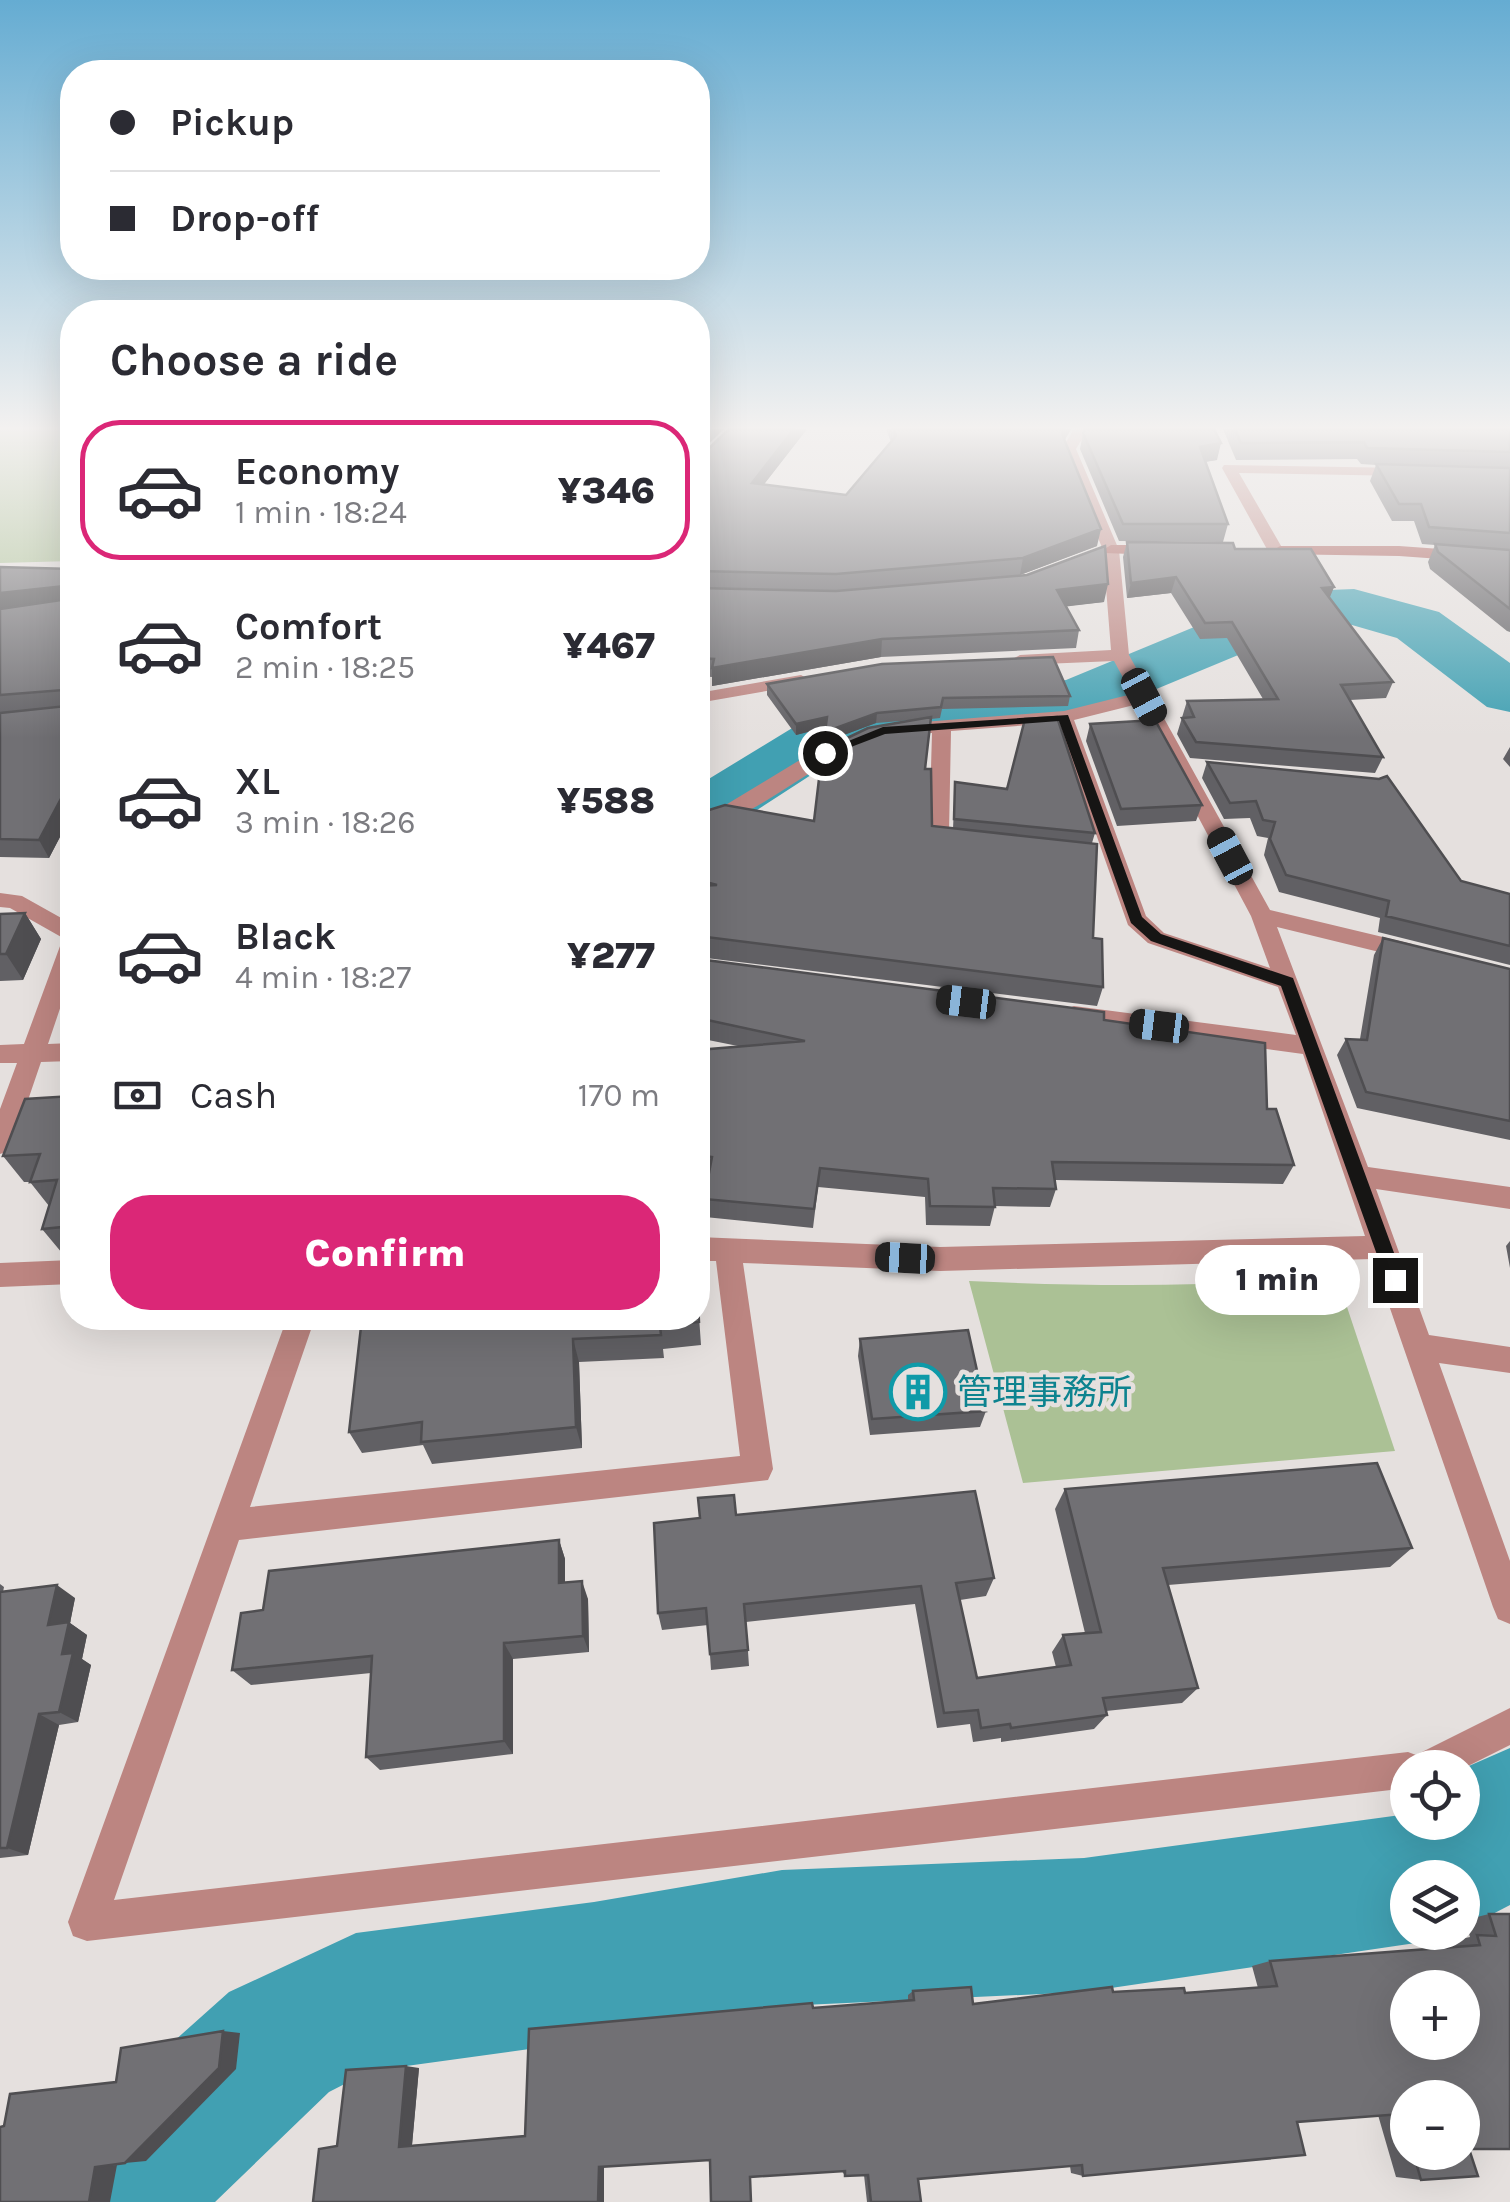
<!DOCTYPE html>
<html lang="en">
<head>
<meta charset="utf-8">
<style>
	:root { --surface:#fff; --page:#f7f7f7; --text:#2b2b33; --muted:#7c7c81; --line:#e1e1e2; --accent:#db2777 }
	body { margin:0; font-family:Karla,"Noto Sans JP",sans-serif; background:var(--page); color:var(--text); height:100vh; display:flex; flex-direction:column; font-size:38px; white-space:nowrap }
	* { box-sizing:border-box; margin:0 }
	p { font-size:32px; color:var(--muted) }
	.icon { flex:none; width:55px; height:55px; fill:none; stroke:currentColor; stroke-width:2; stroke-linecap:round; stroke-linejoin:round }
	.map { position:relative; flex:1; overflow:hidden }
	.drawer { position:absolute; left:60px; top:300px; width:650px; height:1030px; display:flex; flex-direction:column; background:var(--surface); border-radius:40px; box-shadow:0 10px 40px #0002 }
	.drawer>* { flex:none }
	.hud { position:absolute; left:60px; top:60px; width:650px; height:220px; border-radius:40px; box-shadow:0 10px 40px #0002; display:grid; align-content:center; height:220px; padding:0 50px; background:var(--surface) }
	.fabs { position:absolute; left:1390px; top:1750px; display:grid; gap:20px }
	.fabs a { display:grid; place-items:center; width:90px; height:90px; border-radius:50%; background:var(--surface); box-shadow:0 10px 40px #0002; font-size:50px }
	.end { position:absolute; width:45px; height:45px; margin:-22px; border:12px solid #161514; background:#fff; box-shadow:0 0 0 5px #fff }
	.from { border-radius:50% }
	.bubble { position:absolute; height:70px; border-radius:35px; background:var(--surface); box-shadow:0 10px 40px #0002; font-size:32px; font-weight:800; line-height:70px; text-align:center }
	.car { position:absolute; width:30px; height:60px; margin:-30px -15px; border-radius:12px; box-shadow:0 0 8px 2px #0007; background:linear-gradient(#222 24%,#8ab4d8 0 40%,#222 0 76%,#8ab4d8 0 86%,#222 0) }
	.hud b { display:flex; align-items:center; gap:35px; height:95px; font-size:38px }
	.hud b+b { border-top:2px solid var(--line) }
	.hud i { width:25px; height:25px; background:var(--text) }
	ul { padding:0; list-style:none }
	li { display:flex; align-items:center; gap:30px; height:140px; margin:0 20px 15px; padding:0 30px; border:5px solid transparent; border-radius:40px }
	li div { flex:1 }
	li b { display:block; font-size:38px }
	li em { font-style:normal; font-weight:800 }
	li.active { border-color:var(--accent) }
	li>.icon { width:90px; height:90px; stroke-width:1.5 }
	h2 { padding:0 50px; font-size:45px; line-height:120px }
	.pay { display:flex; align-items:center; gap:25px; height:110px; padding:0 50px; font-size:38px }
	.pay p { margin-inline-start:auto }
	.button { display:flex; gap:20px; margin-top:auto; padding:20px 50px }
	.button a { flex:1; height:115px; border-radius:40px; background:var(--accent); color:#fff; font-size:40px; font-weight:800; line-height:115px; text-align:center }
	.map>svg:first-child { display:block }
	.green { fill:#abc195 }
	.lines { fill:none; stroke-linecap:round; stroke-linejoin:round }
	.river { fill:#41a0b2; fill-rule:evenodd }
	.street { fill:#bc8581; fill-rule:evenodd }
	.secondary { fill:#a55753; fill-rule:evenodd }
	.wall { fill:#616064; fill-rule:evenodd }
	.shaded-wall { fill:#4f4e51 }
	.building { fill:#717074; stroke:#4f4e51; stroke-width:2.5; fill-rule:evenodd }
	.route { fill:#161514 }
	.labels { text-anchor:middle; stroke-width:9; stroke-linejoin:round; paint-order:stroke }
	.culture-label { font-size:35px; fill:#0d838f; stroke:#e5e0de; text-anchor:start }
</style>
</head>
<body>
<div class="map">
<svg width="1510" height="2202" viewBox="0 0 1510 2202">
	<rect width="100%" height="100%" fill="#e5e0de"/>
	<!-- green -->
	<path class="green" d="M0 429H72V561L0 563Z
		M1337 1277 1395 1451 1023 1483 969 1281C1093 1287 1213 1287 1337 1277Z"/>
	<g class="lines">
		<!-- river -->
		<path class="river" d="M1354 589 1439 612 1510 663V712L1487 707 1397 638 1352 625 1306 627 1101 712 865 740 757 810 732 817 707 810 698 796 707 780 825 708 1066 680 1245 606 1304 591Z
			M1510 1748V1905L1462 1930V1878H1408V1932H1456L1436 1940 1084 1992 782 2006 594 2040 370 2071 329 2092 215 2202H43L70 2134 229 1992 356 1933 594 1902 782 1870 1084 1858 1408 1814V1822H1462V1769Z"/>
		<!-- street -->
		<path class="street" d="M1074 429H1088L1076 449 1119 550 1129 655 1270 910 1412 944 1423 952 1412 960 1277 927 1368 1167 1510 1187V1209L1376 1189 1429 1335 1510 1347V1373L1439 1363 1510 1561V1624L1498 1619 1493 1607 1373 1259 940 1271 743 1263 773 1469 768 1480 239 1540 114 1900 1408 1752 1416 1755 1510 1708V1745L1462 1769 1408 1768V1788L87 1941 73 1936 68 1922 287 1318H315L250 1507 740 1456 716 1261H698V1237L940 1247 1365 1236 1303 1054 1066 1021 1062 1015 1066 1009 1074 1006 1296 1035 1278 987 1148 943 1128 925 1057 723 951 731 949 833 966 836 969 841 959 848 932 844 929 839 932 733 897 736 888 730 897 724 1064 711 1132 694 1114 661 1020 665 1011 660 1020 655 1111 650 1103 550 1062 449ZM1138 704 1251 916 1270 968 1164 933 1146 916 1074 720Z
			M1224 465 1405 468 1412 472 1405 476 1239 473 1284 551 1276 556 1268 551 1222 468Z
			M801 675 810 680 807 684 698 703V693Z
			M854 736 864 742 861 746C806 767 753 821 698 829V817L709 815 818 749Z
			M0 893 22 896 72 924V973L48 1044 72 1043V1061L41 1062 13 1144 9 1151 0 1154V1109L17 1063H0V1045L24 1044 63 938 10 908 0 907Z
			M72 1260V1284L0 1287V1263Z"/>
		<!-- secondary -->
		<path class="secondary" d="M1111 545H1155L1163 550 1155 555 1105 553 1103 550Z
			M1280 546H1399L1510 554V564L1399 556 1274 554 1272 551Z"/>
	</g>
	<!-- wall -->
	<path class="wall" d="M729 429H807L764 484 846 495 891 442 886 429H1071L1064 441 1097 546 1020 575 1104 602 1066 606 1079 630 1076 648 881 657 712 686V677L698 676V457H700Z
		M1223 429H1510V632L1507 631 1430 569 1428 562 1435 545 1422 544 1414 521H1392L1370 481 1376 465 1361 464 1357 459 1236 460Z
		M1083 433 1217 460 1205 462 1228 524 1223 542 1119 541 1080 449Z
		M1127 542 1235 549 1334 587 1329 598 1393 682 1386 698 1350 700 1383 757 1375 773 1190 758 1177 734 1187 701 1263 699 1227 638 1200 639 1171 593 1127 598 1123 557Z
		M0 567 72 569V814L49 858 0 857Z
		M767 684 1070 696 1068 706 942 709 940 718 931 719 925 769 932 826 953 829 955 782 1095 833 1092 843 1093 938 1103 987 1097 1006 698 957V840L814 821 822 750 913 720 876 723 825 742 826 727 796 735 767 695Z
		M1090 724 1202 805 1196 821 1117 826 1086 741Z
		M1510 747V767L1503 759Z
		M1207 762 1461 881 1510 894V965L1378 932 1380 918 1279 892 1264 855 1268 838 1257 836 1250 818 1224 819 1202 778Z
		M25 913 41 939 23 980 0 981V914Z
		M1383 938 1510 969V1140L1357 1108 1337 1055 1346 1039H1360L1374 955Z
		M698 959 1104 1020 1267 1109 1294 1165 1283 1184 1055 1180 1056 1189 1050 1207 995 1206 990 1226 926 1225 925 1197 818 1187 813 1228 705 1217 704 1199 708 1175 698 1173V1050L738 1046 698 1038Z
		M72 1096V1253H62L42 1229 49 1206 30 1182H24L3 1156Z
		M1510 1241V1268L1506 1246Z
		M698 1302 701 1345 663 1349 664 1358 579 1362 582 1448 432 1464 423 1445 362 1453 349 1432 362 1318Z
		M860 1339 986 1411 980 1427 870 1435 858 1356Z
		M1065 1489 1412 1548 1390 1567 1168 1585 1198 1688 1182 1703 1106 1711 1107 1715 1094 1729 1001 1742V1738L973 1742 970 1724 937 1728 915 1604 746 1622 749 1666 711 1670 708 1625 662 1630 658 1613 736 1515 994 1578 986 1596 960 1600 977 1678 1056 1667 1052 1652 1063 1635 1085 1633 1055 1509Z
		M559 1540 565 1559V1583L588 1599 589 1652 513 1659V1754L380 1770 366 1757 371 1673 251 1685 232 1670 263 1610Z
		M0 1584 4 1587 3 1592 75 1598 70 1623 87 1635 82 1659 91 1665 78 1722 59 1725 28 1855 0 1858Z
		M1489 1914H1510L1469 2149 1421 2180 1396 2177 1378 2115 1297 2122 1083 2176 1071 2173 1070 2166 918 2179 921 2202H867L864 2175 845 2176 842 2171 710 2160 604 2167V2202H313L337 2146 419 2068 412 2145 525 2136 813 2008 908 2000V1995L913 1991 973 2004 1113 1992 1185 1993 1258 1988 1252 1966 1270 1961 1454 1947 1452 1941 1470 1937 1465 1920ZM1408 2098 1462 2152H1408Z"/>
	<!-- shaded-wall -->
	<path class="shaded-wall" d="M706 429H724L698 454V437Z
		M794 429H807L752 500V483Z
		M1064 429H1071L1059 450 1062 434Z
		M1221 443 1217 460 1196 463 1200 447Z
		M1101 529 1097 546 1020 575 1023 558Z
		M1176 577 1171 593 1127 598 1131 583Z
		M1108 584 1104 602 1054 608 1057 590Z
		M64 586 72 603 0 611V593Z
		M1334 587 1328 602 1322 588Z
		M882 639 881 657 712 686V668Z
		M877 713 876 723 825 742V732Z
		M827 717V727L796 735V724Z
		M72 778V814L49 858 39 840Z
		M25 913 41 939 23 980 6 954Z
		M573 1339 579 1362 582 1448 576 1427Z
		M559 1540 565 1559V1601L559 1583Z
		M582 1581 588 1599 589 1652 583 1636Z
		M57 1585 75 1598 70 1623 87 1635 82 1659 91 1665 78 1722 59 1712 62 1654 48 1625Z
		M504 1643 513 1659V1754L504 1741Z
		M39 1714 59 1725 28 1855 7 1848Z
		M223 2031 240 2033 236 2069 146 2161 125 2163Z
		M406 2066 419 2068 412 2145 399 2147Z
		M117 2165 110 2202H89L95 2167Z
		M604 2165V2202H598L599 2167Z"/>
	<!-- building -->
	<path class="building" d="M698 429H706L698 437Z
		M729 429H794L752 483 846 495 896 436 894 429H1064L1062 434 1101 529 1023 558 836 574 698 571V457H700Z
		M1085 429H1214L1221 443 1200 447 1228 524H1123L1083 433Z
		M1235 429H1510V452L1367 448 1364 442 1241 443Z
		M1376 464 1510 468V533L1429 527 1421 504H1399Z
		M1127 542 1233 543 1235 549H1311L1334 587 1322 588 1393 682 1341 685 1383 757 1196 742 1182 718 1194 717 1187 701 1278 699 1232 622 1205 623 1176 577 1131 583Z
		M1435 544 1510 550V609L1438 552Z
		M1105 546 1108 584 1057 590 1079 630 882 639 712 668 714 659 698 658V588L836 591 1027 575Z
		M0 567 72 569V778L39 840 0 839V713L67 706 63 690 0 695V609L68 599 64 586 0 593Z
		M1053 657 1070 696 943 698 941 707 877 713 825 732 827 717 796 724 767 684 882 664Z
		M931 717 925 769H931L932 826 1097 844 1093 938 1102 939 1103 987 698 936V886L717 885 698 880V840L709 810 725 805 814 821 821 762 832 763 822 750 868 728Z
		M1057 717 1095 833 954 819 955 782 1007 789 1025 719Z
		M1155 720 1202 805 1121 809 1090 724Z
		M1207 762 1379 779 1387 776 1461 881 1510 894V946L1386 916 1389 901 1286 875 1270 839 1275 822 1263 820 1256 801 1230 803Z
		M25 913 6 954H0V914Z
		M1383 938 1510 969V1121L1366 1092 1346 1039 1367 1040Z
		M698 959 1104 1012V1020L1265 1043 1267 1109H1276L1294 1165 1052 1162 1056 1189 993 1188 995 1207 930 1206 928 1179 820 1168 814 1209 704 1199 712 1157 698 1155V1050L805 1041 698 1018Z
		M72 1096V1226L42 1229 57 1180 30 1182 40 1154 3 1156 25 1099Z
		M698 1302 699 1322 660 1326 661 1335 573 1339 576 1427 421 1442 422 1422 349 1432 362 1318H698Z
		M968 1330 986 1411 872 1419 860 1339Z
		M1377 1463 1412 1548 1163 1568 1198 1688 1103 1698 1107 1715 1011 1728 1010 1724 981 1728 978 1710 944 1713 921 1586 744 1604 748 1650 710 1654 706 1608 658 1613 654 1523 700 1518 698 1498 734 1495 736 1515 975 1491 994 1578 956 1583 977 1678 1071 1665 1063 1635 1101 1632 1065 1489Z
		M559 1540V1583L582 1581 583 1636 504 1643V1741L366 1757 372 1656 232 1670 241 1613 263 1610 269 1571Z
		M57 1585 48 1625 69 1622 62 1654 73 1653 59 1712 39 1714 7 1848H0V1592Z
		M1489 1914H1510V2149H1469L1478 2176 1421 2180 1413 2152H1462V2098H1408V2134L1401 2114 1297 2122 1305 2155 1083 2176 1082 2165 918 2179 921 2202H871L868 2175 845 2176V2171L750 2177 751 2202H711L710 2160 599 2167 598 2202H313L319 2149 337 2146 346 2070 406 2066 399 2147 525 2136 529 2029 812 2003 813 2008 914 2000 913 1991 971 1987 973 2004 1112 1987 1113 1992 1184 1988 1185 1993 1277 1986 1270 1961 1480 1945 1477 1935 1496 1936ZM1408 1988H1462V2042H1408Z
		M223 2031 219 2068 125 2163 95 2167 89 2202H0V2127L4 2126 10 2094 116 2082 121 2048Z"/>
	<!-- sky -->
	<linearGradient id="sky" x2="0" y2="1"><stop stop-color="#65acd2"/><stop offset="0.58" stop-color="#f3f1f0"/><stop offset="1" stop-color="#f3f1f0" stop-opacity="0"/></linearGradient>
	<rect width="1510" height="738" fill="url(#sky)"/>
	<!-- route -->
	<path class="route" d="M1068 715 1142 917 1161 934 1293 978 1404 1280 1402 1286H1389L1386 1280 1281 986 1151 941 1131 923 1059 721 885 734 830 755 819 753 883 727Z"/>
	<!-- icons -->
	<defs>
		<g id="building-ring" transform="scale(2.875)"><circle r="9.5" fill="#e5e0de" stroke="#0f9aa8" stroke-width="1.5"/><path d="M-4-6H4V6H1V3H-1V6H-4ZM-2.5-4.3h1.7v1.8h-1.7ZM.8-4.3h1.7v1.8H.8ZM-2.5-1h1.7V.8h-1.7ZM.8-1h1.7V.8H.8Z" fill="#0f9aa8"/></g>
	</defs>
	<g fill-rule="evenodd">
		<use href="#building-ring" x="918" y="1392"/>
	</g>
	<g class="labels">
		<!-- culture labels -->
		<g class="culture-label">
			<text x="957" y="1404">管理事務所</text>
		</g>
	</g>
</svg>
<div class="fabs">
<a><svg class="icon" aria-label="locate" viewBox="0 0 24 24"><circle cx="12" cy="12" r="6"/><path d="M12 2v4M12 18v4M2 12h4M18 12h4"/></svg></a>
<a><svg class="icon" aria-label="layers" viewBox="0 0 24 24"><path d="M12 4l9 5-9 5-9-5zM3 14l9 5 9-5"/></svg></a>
<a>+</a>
<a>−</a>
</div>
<i class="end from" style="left:825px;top:753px"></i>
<i class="end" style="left:1395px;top:1280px"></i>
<div class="bubble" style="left:1195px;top:1245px;width:165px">1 min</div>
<i class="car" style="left:1144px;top:697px;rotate:152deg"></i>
<i class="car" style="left:1230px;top:856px;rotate:332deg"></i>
<i class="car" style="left:966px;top:1002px;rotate:277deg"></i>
<i class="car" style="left:1159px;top:1026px;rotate:277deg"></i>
<i class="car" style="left:905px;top:1258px;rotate:273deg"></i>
<div class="hud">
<b><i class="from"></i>Pickup</b>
<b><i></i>Drop-off</b>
</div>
<section class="drawer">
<h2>Choose a ride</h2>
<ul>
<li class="active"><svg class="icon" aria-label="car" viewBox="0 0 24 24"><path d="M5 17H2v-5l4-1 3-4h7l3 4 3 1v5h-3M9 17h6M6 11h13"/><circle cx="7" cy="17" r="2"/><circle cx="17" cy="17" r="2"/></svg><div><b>Economy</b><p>1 min · 18:24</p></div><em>¥346</em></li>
<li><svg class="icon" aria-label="car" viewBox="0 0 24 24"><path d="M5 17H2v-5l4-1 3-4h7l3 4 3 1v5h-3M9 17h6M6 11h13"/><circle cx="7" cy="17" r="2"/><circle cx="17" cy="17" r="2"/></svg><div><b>Comfort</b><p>2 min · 18:25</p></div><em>¥467</em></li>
<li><svg class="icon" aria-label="car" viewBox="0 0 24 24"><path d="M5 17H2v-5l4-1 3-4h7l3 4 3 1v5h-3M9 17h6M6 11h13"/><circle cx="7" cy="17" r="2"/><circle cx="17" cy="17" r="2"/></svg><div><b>XL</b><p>3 min · 18:26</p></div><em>¥588</em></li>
<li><svg class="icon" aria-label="car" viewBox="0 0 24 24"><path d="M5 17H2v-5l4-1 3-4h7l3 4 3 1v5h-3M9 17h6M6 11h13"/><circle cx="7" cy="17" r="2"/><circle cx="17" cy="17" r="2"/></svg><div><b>Black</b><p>4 min · 18:27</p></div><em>¥277</em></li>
</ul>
<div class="pay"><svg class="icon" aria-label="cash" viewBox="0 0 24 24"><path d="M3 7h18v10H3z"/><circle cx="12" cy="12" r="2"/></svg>Cash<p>170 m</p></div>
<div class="button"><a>Confirm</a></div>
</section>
</div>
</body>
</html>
